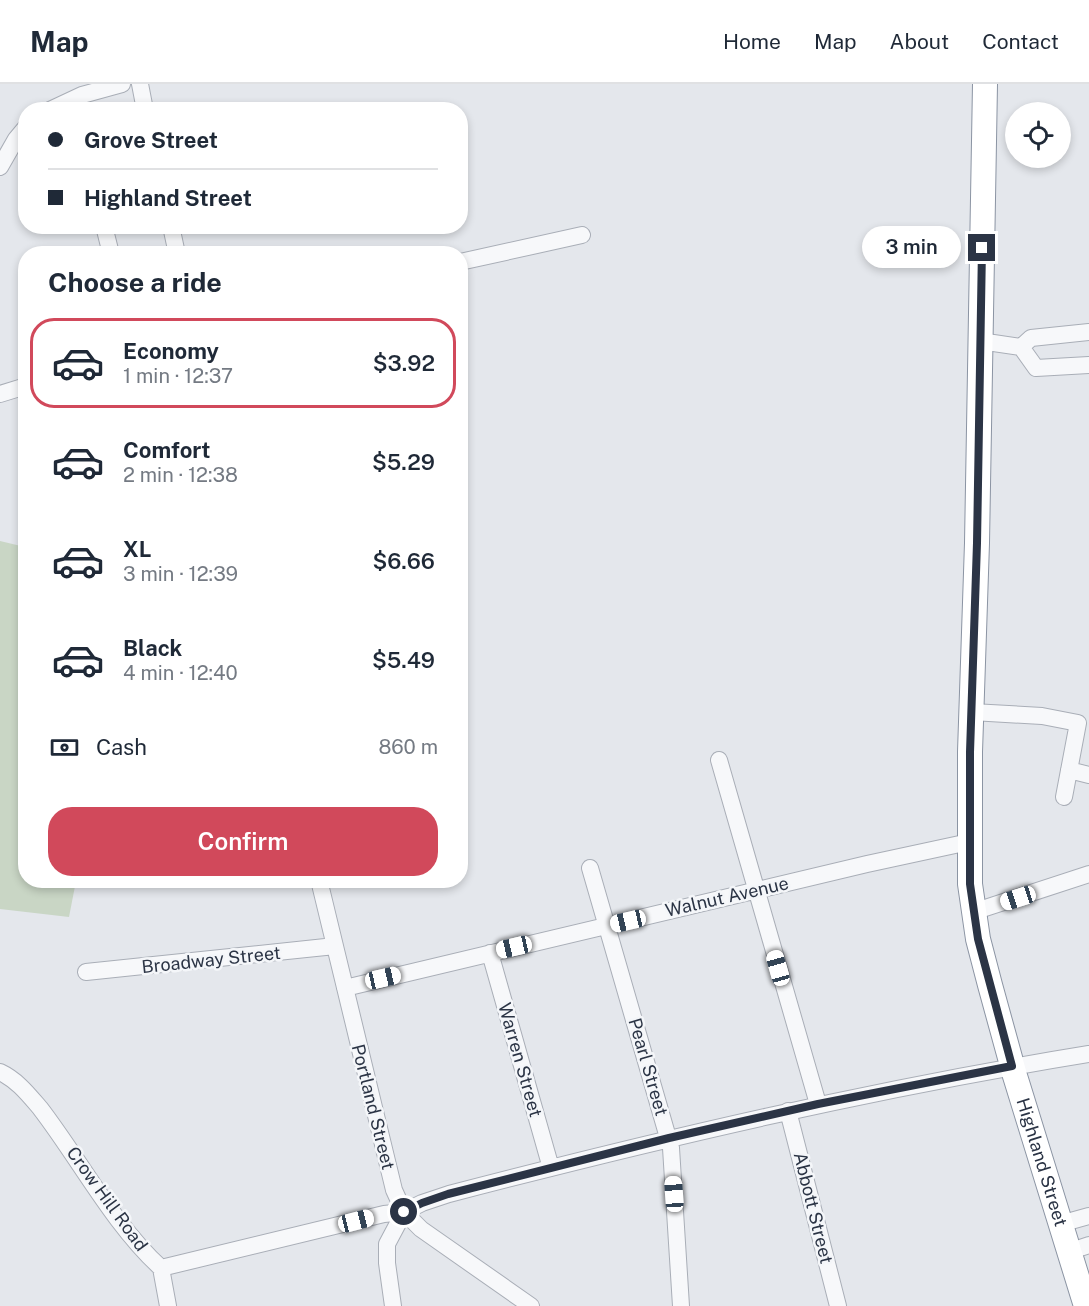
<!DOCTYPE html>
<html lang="en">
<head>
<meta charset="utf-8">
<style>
	:root { --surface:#fff; --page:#f6f6f7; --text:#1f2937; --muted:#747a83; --line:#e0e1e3; --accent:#d1495b }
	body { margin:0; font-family:"Public Sans",sans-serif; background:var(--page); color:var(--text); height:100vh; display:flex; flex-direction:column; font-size:22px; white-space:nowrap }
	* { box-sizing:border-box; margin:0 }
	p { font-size:20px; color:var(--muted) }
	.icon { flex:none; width:33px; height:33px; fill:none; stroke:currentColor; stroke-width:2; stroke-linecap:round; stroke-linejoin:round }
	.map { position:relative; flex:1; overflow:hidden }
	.sheet { position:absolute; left:18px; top:162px; width:450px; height:642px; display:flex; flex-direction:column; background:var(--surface); border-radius:24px; box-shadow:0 3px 9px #0003 }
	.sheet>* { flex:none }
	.banner { position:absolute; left:18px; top:18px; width:450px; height:132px; border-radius:24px; box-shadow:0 3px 9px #0003; display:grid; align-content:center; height:132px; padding:0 30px; background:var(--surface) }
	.tools { position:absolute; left:1005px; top:18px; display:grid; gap:12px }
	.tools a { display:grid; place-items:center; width:66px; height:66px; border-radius:50%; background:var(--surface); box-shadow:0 3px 9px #0003; font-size:30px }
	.end { position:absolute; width:27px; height:27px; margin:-14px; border:8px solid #2b3445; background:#fff; box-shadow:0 0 0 3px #fff }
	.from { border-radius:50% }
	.bubble { position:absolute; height:42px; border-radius:21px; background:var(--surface); box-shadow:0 3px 9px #0003; font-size:20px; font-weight:600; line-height:42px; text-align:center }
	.car { position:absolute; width:18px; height:36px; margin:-18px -9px; border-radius:8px; box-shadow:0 0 4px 2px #0007; background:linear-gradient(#fff 24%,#345 0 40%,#fff 0 76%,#345 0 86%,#fff 0) }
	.banner b { display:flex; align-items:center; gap:21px; height:57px; font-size:22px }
	.banner b+b { border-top:2px solid var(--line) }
	.banner i { width:15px; height:15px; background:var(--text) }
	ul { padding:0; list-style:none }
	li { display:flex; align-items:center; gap:18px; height:90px; margin:0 12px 9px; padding:0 18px; border:3px solid transparent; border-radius:24px }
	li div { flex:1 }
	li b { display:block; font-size:22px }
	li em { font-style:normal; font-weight:600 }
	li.active { border-color:var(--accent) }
	li>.icon { width:54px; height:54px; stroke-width:1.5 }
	h2 { padding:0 30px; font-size:27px; line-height:72px }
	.pay { display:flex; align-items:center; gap:15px; height:66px; padding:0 30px; font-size:22px }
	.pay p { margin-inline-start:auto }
	.action { display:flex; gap:12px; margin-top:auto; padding:12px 30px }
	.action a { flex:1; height:69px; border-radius:24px; background:var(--accent); color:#fff; font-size:24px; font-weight:600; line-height:69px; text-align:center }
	header { display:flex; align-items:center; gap:36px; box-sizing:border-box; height:84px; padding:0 30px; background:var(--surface); border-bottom:2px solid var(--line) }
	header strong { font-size:28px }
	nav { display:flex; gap:33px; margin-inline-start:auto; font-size:21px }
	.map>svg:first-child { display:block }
	.green { fill:#c9d6c5 }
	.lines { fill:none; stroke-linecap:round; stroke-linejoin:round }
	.minor-casing { stroke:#a9aeb7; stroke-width:18 }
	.highway-casing { stroke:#8b94a3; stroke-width:26 }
	.minor { stroke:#f7f8fa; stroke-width:16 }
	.highway { stroke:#fff; stroke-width:24 }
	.route { stroke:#2b3445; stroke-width:8 }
	.labels { text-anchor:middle; stroke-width:5; stroke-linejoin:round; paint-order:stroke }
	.street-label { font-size:18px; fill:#2b3445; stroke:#f4f6f9 }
</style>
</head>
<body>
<header>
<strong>Map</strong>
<nav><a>Home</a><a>Map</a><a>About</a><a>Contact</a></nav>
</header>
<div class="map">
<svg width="1089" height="1222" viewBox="0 0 1089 1222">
	<rect width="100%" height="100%" fill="#e4e7ec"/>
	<!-- green -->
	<path class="green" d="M0 457 25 463 26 796 76 797 69 833 0 825Z"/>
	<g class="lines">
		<!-- minor casing -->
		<g class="minor-casing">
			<path id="minor" d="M140 0 145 26
				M50 26 82 11 122 0
				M0 83 16 55 26 43
				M104 142 111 170
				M171 142 177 170
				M460 178 582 151
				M980 257 1021 263 1036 284 1089 281
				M1021 263 1031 254 1089 248
				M0 310 26 302
				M972 628 1042 632 1078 639 1064 713
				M719 676 818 1020
				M1069 686 1089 691
				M590 784 671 1064 681 1222
				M319 796 394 1106 404 1128 421 1145 531 1222
				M973 828 1089 790
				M490 869 551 1084
				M86 888 335 862
				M345 904 867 780 969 758
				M0 988C17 996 28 1010 40 1024 80 1076 113 1140 161 1184
				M788 1027 838 1222
				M1060 1140 1089 1132
				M1068 1168 1089 1161
				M161 1184 384 1130 404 1128 422 1119 449 1110C660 1055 873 1005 1089 970
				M161 1184 168 1222
				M393 1222 387 1179V1160L404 1128"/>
		</g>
		<!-- highway casing -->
		<g class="highway-casing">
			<g id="highway">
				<path id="s1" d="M985 0 977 459 970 668V800L978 855 990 901 1015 992 1086 1222"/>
			</g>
		</g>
		<!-- minor -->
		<use href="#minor" class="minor"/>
		<!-- highway -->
		<use href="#highway" class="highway"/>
	</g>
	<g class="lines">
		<!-- route -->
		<path class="route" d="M404 1128 422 1119 448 1110 669 1054 818 1020 1012 982 978 855 970 800V668L977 459 982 164"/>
	</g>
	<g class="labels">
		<!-- street labels -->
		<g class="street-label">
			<text transform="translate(727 813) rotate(-13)" y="6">Walnut Avenue</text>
			<text transform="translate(211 876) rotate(-6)" y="6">Broadway Street</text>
			<text transform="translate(520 976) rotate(74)" y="6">Warren Street</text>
			<text transform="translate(648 983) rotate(74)" y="6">Pearl Street</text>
			<text transform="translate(373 1023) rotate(76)" y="6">Portland Street</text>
			<text dy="6" stroke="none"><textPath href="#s1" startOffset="1088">Highland Street</textPath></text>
			<text transform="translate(107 1115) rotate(54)" y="6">Crow Hill Road</text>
			<text transform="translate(813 1124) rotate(76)" y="6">Abbott Street</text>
		</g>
	</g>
</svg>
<div class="tools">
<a><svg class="icon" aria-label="locate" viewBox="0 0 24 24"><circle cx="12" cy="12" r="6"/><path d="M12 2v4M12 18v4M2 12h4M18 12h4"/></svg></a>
</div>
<i class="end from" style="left:404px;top:1128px"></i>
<i class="end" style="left:982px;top:164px"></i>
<div class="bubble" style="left:862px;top:142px;width:99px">3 min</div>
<i class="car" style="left:1018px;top:814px;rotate:252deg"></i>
<i class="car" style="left:628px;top:837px;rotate:257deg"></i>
<i class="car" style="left:514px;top:863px;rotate:257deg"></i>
<i class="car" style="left:778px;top:884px;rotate:344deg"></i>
<i class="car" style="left:383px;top:894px;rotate:77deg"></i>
<i class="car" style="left:674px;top:1110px;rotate:356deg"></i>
<i class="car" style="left:356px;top:1137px;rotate:76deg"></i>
<div class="banner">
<b><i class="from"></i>Grove Street</b>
<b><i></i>Highland Street</b>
</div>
<section class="sheet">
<h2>Choose a ride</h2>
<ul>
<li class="active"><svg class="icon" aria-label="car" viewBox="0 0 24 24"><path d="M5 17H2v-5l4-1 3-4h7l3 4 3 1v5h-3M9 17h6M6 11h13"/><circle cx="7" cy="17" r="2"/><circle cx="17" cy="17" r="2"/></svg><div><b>Economy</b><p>1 min · 12:37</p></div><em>$3.92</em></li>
<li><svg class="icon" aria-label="car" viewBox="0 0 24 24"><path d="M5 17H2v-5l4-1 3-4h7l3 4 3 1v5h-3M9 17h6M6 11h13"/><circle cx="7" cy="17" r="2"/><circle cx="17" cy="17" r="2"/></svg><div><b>Comfort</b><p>2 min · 12:38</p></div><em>$5.29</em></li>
<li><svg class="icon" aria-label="car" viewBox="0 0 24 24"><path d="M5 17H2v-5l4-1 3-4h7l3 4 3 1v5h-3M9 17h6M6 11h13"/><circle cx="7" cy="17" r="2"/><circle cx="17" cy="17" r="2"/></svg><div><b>XL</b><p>3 min · 12:39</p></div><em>$6.66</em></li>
<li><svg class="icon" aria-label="car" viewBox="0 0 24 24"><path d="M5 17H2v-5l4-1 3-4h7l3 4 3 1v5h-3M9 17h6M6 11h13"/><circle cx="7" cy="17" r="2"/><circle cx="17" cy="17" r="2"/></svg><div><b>Black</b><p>4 min · 12:40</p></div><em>$5.49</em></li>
</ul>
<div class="pay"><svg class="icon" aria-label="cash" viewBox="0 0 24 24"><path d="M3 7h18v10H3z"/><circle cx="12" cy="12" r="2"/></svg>Cash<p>860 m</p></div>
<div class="action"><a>Confirm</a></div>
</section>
</div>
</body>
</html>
